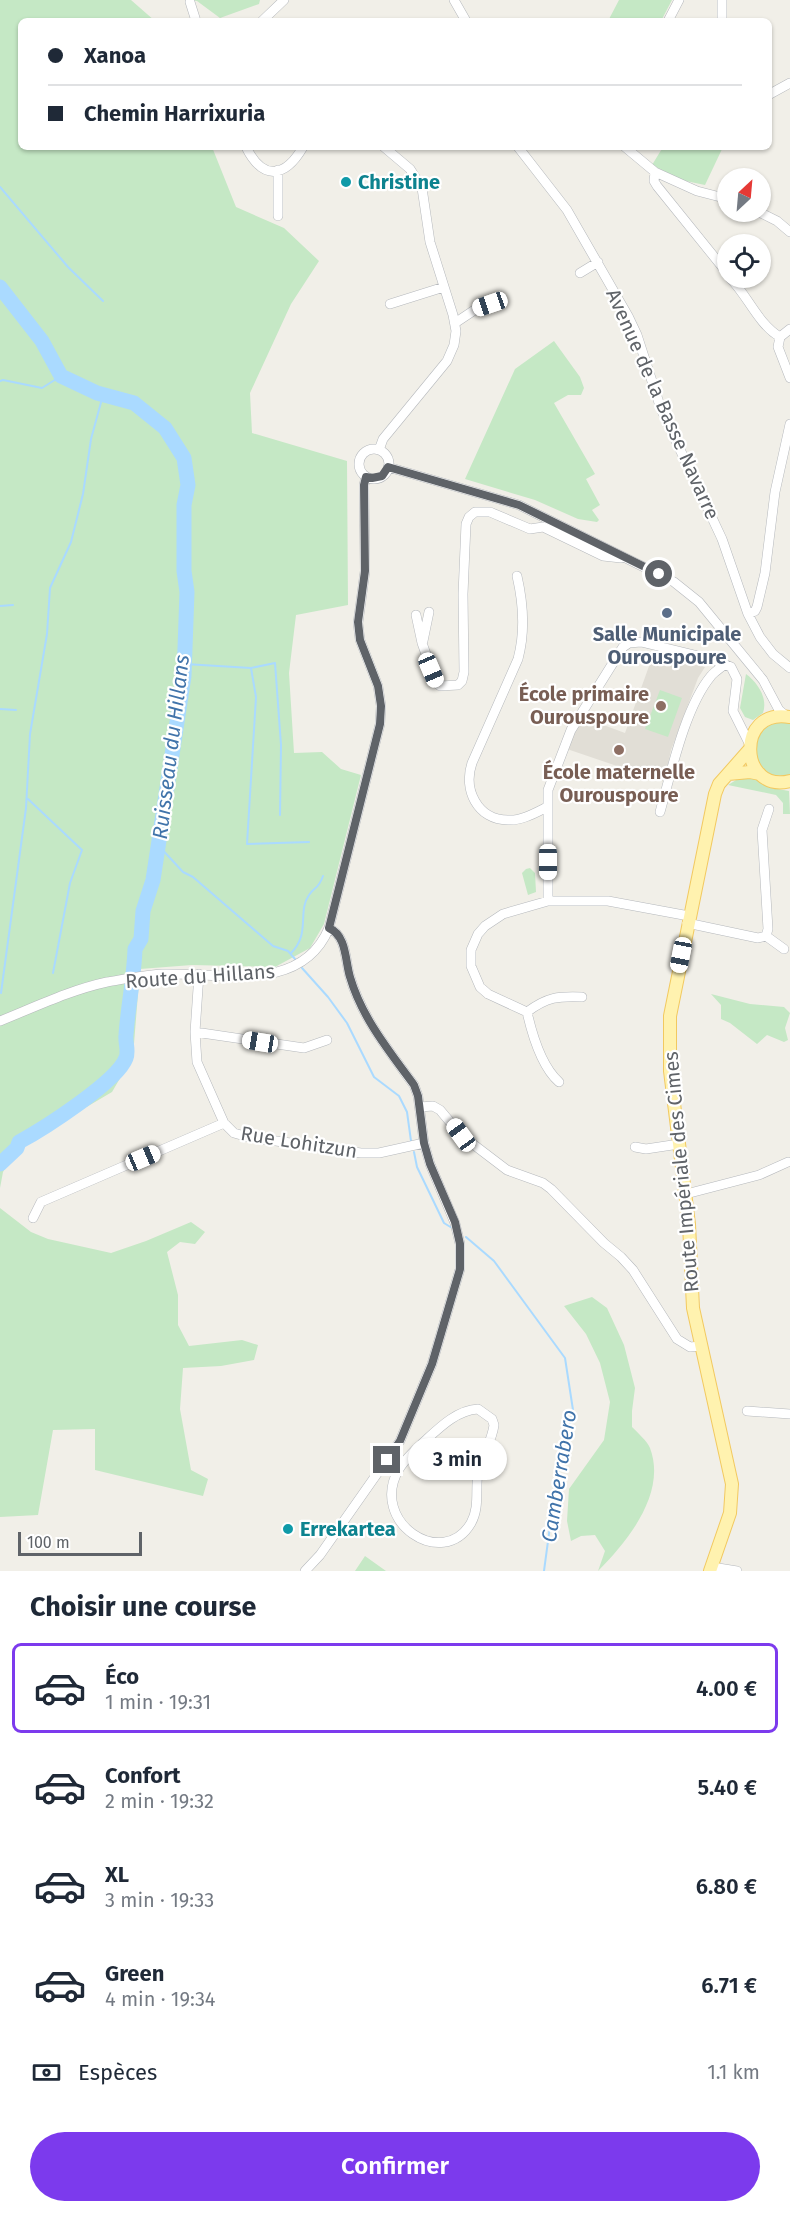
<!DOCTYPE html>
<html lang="fr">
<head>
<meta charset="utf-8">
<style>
	:root { --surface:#fff; --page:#f6f6f7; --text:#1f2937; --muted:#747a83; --line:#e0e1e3; --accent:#7c3aed }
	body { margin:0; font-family:"Fira Sans",sans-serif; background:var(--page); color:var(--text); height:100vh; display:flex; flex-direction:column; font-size:22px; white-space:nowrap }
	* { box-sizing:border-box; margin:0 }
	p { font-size:20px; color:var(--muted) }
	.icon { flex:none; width:33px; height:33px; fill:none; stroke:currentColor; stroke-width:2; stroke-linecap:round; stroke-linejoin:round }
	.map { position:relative; height:1571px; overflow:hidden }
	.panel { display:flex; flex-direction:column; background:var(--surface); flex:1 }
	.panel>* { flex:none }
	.hud { position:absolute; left:18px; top:18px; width:754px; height:132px; border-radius:9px; box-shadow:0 2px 4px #0004; display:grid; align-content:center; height:132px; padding:0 30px; background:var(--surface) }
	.needle { width:39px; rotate:26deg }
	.controls { position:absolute; left:717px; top:168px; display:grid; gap:12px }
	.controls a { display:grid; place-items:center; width:54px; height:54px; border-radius:50%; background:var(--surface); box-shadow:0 2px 4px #0004; font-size:30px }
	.scale { position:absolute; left:18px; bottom:15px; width:124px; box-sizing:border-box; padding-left:6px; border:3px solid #5f6368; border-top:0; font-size:16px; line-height:21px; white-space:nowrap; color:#5f6368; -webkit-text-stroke:4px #fff; paint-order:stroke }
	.end { position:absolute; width:27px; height:27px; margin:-14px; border:8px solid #5f6368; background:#fff; box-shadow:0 0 0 3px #fff }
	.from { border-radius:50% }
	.bubble { position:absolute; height:42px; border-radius:21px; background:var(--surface); box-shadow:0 2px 4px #0004; font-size:20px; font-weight:600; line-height:42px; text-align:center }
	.car { position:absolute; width:18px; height:36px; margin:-18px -9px; border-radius:8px; box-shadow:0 0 4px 2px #0007; background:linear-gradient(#fff 24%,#345 0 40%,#fff 0 76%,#345 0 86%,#fff 0) }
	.hud b { display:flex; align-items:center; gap:21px; height:57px; font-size:22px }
	.hud b+b { border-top:2px solid var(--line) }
	.hud i { width:15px; height:15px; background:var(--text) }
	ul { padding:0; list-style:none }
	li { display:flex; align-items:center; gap:18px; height:90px; margin:0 12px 9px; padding:0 18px; border:3px solid transparent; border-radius:9px }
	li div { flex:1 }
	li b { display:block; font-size:22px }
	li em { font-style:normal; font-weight:600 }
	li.selected { border-color:var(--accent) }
	li>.icon { width:54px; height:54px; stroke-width:1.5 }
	h2 { padding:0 30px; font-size:27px; line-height:72px }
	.pay { display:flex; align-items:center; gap:15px; height:66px; padding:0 30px; font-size:22px }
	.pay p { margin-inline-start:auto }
	.action { display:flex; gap:12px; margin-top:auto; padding:12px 30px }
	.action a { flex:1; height:69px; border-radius:36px; background:var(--accent); color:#fff; font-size:24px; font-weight:600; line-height:69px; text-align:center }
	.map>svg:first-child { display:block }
	.education { fill:#e1ded6 }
	.green { fill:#c5e8c5 }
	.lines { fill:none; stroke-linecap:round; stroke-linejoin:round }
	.stream { stroke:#aadaff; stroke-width:2 }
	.river { stroke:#aadaff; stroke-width:15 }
	.minor-casing { stroke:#b5b8bc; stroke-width:10 }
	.major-casing { stroke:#f2c960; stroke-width:14 }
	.minor { stroke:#fff; stroke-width:9 }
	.major { stroke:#fff2af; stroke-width:12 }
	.route { stroke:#5f6368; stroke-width:8 }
	.culture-dot { fill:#0f9aa8; stroke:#fff; stroke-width:2 }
	.service-dot { fill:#5c6f8a; stroke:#fff; stroke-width:2 }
	.education-dot { fill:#8d6e63; stroke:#fff; stroke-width:2 }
	.labels { text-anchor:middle; stroke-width:4.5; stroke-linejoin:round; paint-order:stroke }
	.culture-label { font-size:20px; font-weight:bold; fill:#0d838f; stroke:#fff; text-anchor:start }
	.street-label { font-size:20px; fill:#5f6368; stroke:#fff }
	.service-label { font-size:20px; font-weight:bold; fill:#4e5e75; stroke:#fff }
	.education-label { font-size:20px; font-weight:bold; fill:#785e54; stroke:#fff; text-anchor:end }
	.water-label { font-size:21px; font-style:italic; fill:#4174aa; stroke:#fff }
</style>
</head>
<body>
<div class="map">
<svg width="790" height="1571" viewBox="0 0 790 1571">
	<rect width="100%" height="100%" fill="#f1efe8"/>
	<!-- education -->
	<path class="education" d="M653 655 705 667 698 678 671 750 664 782 567 749 582 717 625 733Z"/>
	<!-- green -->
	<path class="green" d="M0 0H131L155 21H21V147H212L236 207 284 228 319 261 291 304 250 393 252 433 347 461 348 605 296 615 289 673 294 753 322 752 341 769 361 775 324 924 310 948 275 967 192 965 140 969 133 1056 112 1092 17 1148 3 1172 0 1188Z
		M189 0H260L259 4 220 18 197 1Z
		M619 0H672L661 21H608Z
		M663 147H723L705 185 681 180 652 165Z
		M554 341 580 377 584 388 581 395H568L554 403 595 474 586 479 600 505 592 510 599 520 597 522 578 519 535 500 465 479 515 369Z
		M746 674C758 683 768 698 763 713L753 720 745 717 740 708Z
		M660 690 682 698 668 737 645 729Z
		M783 720 790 721V775C786 775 780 776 776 776 752 772 750 740 765 726 770 723 778 722 783 720Z
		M741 777 753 778 772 788 789 791 790 814H783V803L776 795 728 785Z
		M530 868 535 873 536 892 528 895 522 873 526 869Z
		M711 994 750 1004 784 1007 790 1013 785 1028 788 1040 784 1042 767 1035 757 1044 730 1023 721 1019V1005Z
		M0 1208 31 1232 48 1239 111 1253 146 1241 191 1222 205 1232 195 1244 180 1242 167 1252 178 1295V1325L189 1346 242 1340 258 1345 254 1360 221 1366 183 1368 180 1409 191 1470 208 1479 203 1496 95 1470V1429L53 1430 38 1515 0 1517Z
		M592 1297 607 1308 624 1345 635 1388 632 1411V1427C638 1433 647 1441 650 1448 667 1493 628 1541 598 1571L605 1551 595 1535 581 1536 571 1541 567 1521 569 1489 604 1440 610 1402 600 1363 586 1334 564 1306Z
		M365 1556 386 1571H355Z"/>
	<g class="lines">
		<!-- stream -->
		<path class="stream" d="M0 187 68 267 103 301
			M0 381 3 380 42 388 61 376
			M0 606 13 605
			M185 664 251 668 275 663 281 745 280 815
			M251 668 256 697 247 844 309 842
			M0 709 16 710
			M28 799 82 850 70 883 53 973
			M158 845 183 872 193 877 273 946 288 951 295 959
			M291 953C311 933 297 912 309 895 315 886 318 890 323 876
			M302 968 328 997 347 1023 374 1077 399 1096 407 1112 411 1141
			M1 993 26 808 30 734 47 634 50 588 71 542 83 494 91 439 103 395
			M414 1152 417 1167 444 1223 452 1228
			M466 1237 494 1261 565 1358 573 1410 555 1489 544 1571"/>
		<!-- river -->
		<path class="river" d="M0 287 42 341 61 376 97 393 134 403 165 428 184 458 188 485 184 505V571L187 592 184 676 153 880 143 911 141 939 135 949C134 978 128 1006 126 1035 125 1042 129 1051 126 1058 117 1082 43 1129 19 1142L17 1148 0 1164"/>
		<!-- minor casing -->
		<g class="minor-casing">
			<path id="minor" d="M454 0 466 21
				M722 0V21
				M190 2 196 21
				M262 21 284 0
				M668 21 679 0
				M770 94 790 83
				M246 147C263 181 285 178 303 147
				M518 147 567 210 628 316 637 335 661 409 722 539 748 614 760 637 773 654 790 668
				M625 147 655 172 654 181 657 186 728 274
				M655 172 697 191 728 199
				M759 212 777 221 790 232
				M278 216V170
				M580 273 598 262
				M730 278C748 296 758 324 780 337L778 347 790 378
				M390 304 444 287
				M455 323 476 309 490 304
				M780 337 790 329
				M359 464a15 15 0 1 1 30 0a15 15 0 1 1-30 0Z
				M379 450 383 439 447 361 454 345 456 331 453 315 430 242 422 188 410 169 384 147
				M388 467 519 505 674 582 699 602 763 680 779 710 786 716
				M517 576C523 602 525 633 518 659L472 763C463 789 477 820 508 820 521 821 535 813 547 807
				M748 614 755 611 757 607 765 573 775 492 790 424
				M416 615 422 643 436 682 440 686 458 685 462 681 464 672 463 594 466 524 469 517 475 512H490L530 529 543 527 603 556 621 558
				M423 641 429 612
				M660 812C671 773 685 707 711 676 715 671 721 668 725 664
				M548 901V790L571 730 623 647 629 643 641 642 711 659 731 667 737 679 733 711 749 743
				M687 923 758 938 766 936 768 929 762 830 769 809
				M766 936 784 949
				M199 974 195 1032 197 1062 224 1123 234 1133 248 1137 361 1153H379L424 1143
				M527 1012C547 997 558 996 582 997
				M0 1021C35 1007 70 990 107 982 125 979 144 975 162 974 219 972 301 995 329 928L380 724 381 706 378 686 360 640 358 623 365 571 364 485 366 477
				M195 1032 304 1048 327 1040
				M559 1082C542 1067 532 1034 527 1012L488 994 480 987 471 966V950L478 934 485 926 503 914 548 901H608L689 916
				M420 1107 433 1106 440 1110 461 1135 507 1170 543 1183 551 1189 604 1243 621 1257 633 1270 677 1339 690 1347 701 1346
				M635 1147 646 1149 679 1144
				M686 1194 759 1175 788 1162
				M33 1218 41 1202 224 1123
				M478 1409 492 1419 494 1425C492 1442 481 1457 478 1473 475 1489 480 1507 471 1523 443 1571 368 1522 399 1469 406 1458 418 1447 427 1439 441 1426 458 1410 478 1409Z
				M747 1411 790 1414
				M712 1567 737 1571
				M305 1571 320 1555 400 1441 432 1364 460 1269V1244L455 1223 430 1164 424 1143 418 1096 414 1085C389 1051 362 1018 350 977 345 961 347 936 329 928"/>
		</g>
		<!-- major casing -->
		<g class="major-casing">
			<path id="major" d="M790 717C735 707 739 794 790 781
				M728 774 750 772 760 774
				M710 1571 730 1513 732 1484 693 1308 689 1224 670 1071V1016L715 794 719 784 749 750"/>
		</g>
		<!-- minor -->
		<use href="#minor" class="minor"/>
		<!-- major -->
		<use href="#major" class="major"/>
	</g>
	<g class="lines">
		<!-- route -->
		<path class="route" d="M387 1460 400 1441 432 1364 460 1269V1244L455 1222 430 1164 424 1143 418 1096 414 1085C389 1051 362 1018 350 977 345 961 347 936 329 928L380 724 381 706 378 686 360 640 358 622 365 571 364 485 366 477 372 478 382 476 388 467 519 505 659 574"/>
	</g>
	<!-- markers -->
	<g class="culture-dot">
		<circle cx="346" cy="182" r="6"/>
		<circle cx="288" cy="1529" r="6"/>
	</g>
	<circle class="service-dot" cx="667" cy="613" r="6"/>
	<g class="education-dot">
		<circle cx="661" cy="706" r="6"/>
		<circle cx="619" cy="750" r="6"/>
	</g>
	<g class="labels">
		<!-- culture labels -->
		<g class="culture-label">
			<text x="358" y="189">Christine</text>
			<text x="300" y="1536">Errekartea</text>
		</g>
		<!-- street labels -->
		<g class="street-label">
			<text transform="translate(663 404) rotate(66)" y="7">Avenue de la Basse Navarre</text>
			<text transform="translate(200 976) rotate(-4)" y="7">Route du Hillans</text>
			<text transform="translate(299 1142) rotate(9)" y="7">Rue Lohitzun</text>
			<text transform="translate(681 1172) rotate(-95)" y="7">Route Impériale des Cimes</text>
		</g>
		<!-- service labels -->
		<g class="service-label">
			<text x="667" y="641">Salle Municipale<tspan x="667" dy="23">Ourouspoure</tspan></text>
		</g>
		<!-- education labels -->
		<g class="education-label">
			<text x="649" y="701">École primaire<tspan x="649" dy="23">Ourouspoure</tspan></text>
			<text x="619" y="779" text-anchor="middle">École maternelle<tspan x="619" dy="23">Ourouspoure</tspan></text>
		</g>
		<!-- water labels -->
		<g class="water-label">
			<text transform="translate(171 747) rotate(-83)" y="7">Ruisseau du Hillans</text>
			<text transform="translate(559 1476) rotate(-81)" y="7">Camberrabero</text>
		</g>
	</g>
</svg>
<div class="controls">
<a><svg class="needle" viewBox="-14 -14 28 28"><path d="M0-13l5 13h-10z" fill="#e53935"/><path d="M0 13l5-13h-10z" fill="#747a83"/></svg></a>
<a><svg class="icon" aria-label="locate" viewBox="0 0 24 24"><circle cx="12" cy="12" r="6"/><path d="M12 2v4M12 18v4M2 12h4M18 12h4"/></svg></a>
</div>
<div class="scale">100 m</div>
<i class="end from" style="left:659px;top:574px"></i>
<i class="end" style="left:387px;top:1460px"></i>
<div class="bubble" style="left:408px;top:1438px;width:99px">3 min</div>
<i class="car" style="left:490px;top:304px;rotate:251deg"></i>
<i class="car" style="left:431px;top:670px;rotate:157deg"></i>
<i class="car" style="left:548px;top:862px;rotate:180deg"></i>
<i class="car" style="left:681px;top:955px;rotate:191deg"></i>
<i class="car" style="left:260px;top:1042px;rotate:279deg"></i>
<i class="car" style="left:461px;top:1135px;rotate:324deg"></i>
<i class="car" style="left:143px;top:1158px;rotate:67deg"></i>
<div class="hud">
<b><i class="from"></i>Xanoa</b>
<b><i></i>Chemin Harrixuria</b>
</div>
</div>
<section class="panel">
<h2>Choisir une course</h2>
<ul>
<li class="selected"><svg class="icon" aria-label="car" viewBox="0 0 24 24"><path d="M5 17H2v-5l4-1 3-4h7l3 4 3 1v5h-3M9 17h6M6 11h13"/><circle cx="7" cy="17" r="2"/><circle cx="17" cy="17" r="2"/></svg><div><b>Éco</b><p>1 min · 19:31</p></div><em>4.00 €</em></li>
<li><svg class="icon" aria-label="car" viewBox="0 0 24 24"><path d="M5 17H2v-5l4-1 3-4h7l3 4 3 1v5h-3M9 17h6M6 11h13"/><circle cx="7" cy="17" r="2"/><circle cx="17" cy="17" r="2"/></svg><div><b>Confort</b><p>2 min · 19:32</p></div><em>5.40 €</em></li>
<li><svg class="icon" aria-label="car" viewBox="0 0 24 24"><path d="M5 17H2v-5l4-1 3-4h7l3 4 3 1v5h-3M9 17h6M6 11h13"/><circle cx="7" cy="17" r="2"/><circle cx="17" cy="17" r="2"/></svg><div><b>XL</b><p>3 min · 19:33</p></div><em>6.80 €</em></li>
<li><svg class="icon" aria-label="car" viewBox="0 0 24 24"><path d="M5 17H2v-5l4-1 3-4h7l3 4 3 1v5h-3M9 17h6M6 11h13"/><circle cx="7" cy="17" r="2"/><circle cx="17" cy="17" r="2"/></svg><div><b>Green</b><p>4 min · 19:34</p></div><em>6.71 €</em></li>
</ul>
<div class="pay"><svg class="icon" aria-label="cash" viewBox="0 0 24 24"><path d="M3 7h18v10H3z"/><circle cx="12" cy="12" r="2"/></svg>Espèces<p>1.1 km</p></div>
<div class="action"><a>Confirmer</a></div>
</section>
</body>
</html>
